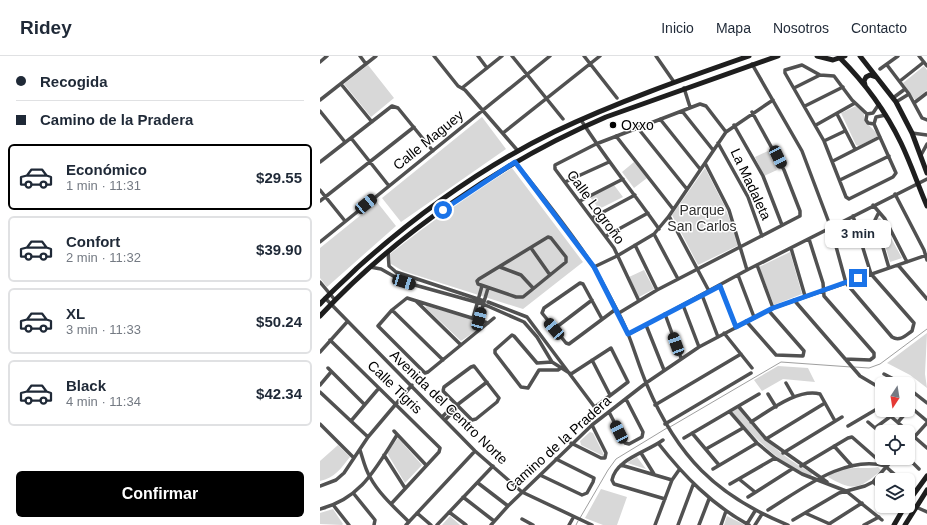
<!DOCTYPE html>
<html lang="es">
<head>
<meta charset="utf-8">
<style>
	:root { --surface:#fff; --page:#f6f6f7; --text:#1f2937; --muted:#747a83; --line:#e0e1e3; --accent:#000 }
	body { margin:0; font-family:Arial,sans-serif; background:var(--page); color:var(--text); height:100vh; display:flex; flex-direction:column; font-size:15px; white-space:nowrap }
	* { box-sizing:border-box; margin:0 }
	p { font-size:13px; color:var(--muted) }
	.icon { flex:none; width:22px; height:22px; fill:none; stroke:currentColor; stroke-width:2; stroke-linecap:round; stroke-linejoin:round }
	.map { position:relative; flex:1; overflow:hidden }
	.side { display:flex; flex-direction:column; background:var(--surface); width:320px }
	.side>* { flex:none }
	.guide { display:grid; align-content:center; height:88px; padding:0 16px; background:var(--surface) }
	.needle { width:26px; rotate:192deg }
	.controls { position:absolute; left:555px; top:321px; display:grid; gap:8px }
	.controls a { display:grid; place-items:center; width:40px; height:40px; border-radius:6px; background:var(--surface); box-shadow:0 1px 3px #0004; font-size:20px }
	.end { position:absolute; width:18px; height:18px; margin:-9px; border:5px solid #1a73e8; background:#fff; box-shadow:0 0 0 2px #fff }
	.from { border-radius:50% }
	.bubble { position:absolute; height:28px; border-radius:6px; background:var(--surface); box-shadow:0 1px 3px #0004; font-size:13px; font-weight:700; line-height:28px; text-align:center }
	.car { position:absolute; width:12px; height:24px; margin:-12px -6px; border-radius:5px; box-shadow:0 0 3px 1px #0007; background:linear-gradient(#222 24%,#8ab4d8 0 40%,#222 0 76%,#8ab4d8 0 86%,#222 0) }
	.guide b { display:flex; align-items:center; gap:14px; height:38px; font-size:15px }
	.guide b+b { border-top:1px solid var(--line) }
	.guide i { width:10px; height:10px; background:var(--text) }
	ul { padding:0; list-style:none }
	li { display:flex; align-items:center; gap:12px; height:66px; margin:0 8px 6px; padding:0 8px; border:2px solid var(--line); border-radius:6px }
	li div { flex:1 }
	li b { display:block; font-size:15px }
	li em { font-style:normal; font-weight:700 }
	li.current { border-color:var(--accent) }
	li>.icon { width:36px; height:36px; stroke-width:1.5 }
	.action { display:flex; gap:8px; margin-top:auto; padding:8px 16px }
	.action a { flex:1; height:46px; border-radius:6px; background:var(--accent); color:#fff; font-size:16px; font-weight:700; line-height:46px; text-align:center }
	header { display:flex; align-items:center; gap:24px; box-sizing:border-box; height:56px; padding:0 20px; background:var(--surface); border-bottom:1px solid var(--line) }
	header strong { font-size:19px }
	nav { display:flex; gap:22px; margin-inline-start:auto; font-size:14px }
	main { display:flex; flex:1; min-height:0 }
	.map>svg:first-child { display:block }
	.green { fill:#d8d8d8 }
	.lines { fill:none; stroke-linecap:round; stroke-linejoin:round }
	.stream { stroke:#9f9f9f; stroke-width:1 }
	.street { stroke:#515151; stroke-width:3.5 }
	.secondary { stroke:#1e1e1e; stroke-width:5 }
	.route { stroke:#1a73e8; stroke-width:5 }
	.poi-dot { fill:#000; stroke:#fff; stroke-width:1.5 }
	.labels { text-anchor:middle; stroke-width:3; stroke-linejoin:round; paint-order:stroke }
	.poi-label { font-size:14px; fill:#000; stroke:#fff; text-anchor:start }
	.street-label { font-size:14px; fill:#000; stroke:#fff }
	.park-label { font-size:14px; fill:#2f2f2f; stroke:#fff }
</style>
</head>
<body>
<header>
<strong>Ridey</strong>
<nav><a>Inicio</a><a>Mapa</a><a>Nosotros</a><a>Contacto</a></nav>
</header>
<main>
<section class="side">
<div class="guide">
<b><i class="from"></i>Recogida</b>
<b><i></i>Camino de la Pradera</b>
</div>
<ul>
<li class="current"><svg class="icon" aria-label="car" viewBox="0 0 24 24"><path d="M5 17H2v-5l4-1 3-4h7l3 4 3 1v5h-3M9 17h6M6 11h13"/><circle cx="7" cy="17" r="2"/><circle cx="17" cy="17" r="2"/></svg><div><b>Económico</b><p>1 min · 11:31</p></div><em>$29.55</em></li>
<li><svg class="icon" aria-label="car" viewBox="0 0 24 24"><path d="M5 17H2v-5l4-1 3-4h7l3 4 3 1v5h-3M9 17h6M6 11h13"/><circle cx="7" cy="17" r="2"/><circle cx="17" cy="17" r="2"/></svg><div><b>Confort</b><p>2 min · 11:32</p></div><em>$39.90</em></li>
<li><svg class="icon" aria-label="car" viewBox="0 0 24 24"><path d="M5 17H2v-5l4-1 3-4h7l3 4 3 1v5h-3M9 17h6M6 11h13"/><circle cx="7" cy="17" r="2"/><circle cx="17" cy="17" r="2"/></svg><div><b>XL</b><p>3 min · 11:33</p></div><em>$50.24</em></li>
<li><svg class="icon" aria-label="car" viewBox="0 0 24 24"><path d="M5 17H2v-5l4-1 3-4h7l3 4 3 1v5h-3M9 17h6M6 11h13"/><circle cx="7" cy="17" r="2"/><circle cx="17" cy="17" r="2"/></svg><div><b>Black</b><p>4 min · 11:34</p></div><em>$42.34</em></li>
</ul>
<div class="action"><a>Confirmar</a></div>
</section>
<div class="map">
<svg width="607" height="469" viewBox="0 0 607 469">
	<rect width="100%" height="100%" fill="#fff"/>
	<!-- green -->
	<path class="green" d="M48 9 74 42 51 61 24 28Z
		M604 10 607 14V34L595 44 583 27Z
		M536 50 544 57C543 68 554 71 558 80L539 90 536 89 521 57Z
		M162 61 186 93 81 166 62 142Z
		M448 95 457 114 444 120 435 101Z
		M314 106 327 122 314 132 302 116Z
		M192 112 263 206 203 253 83 215 71 208 70 198C109 167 150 139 192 112Z
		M385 112 405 151 419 189 378 209 352 159Z
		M294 129 303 141 279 153 270 141Z
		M57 146 76 170 7 231 0 222V192Z
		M557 162H560L582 202 570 206Z
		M470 196 482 238 454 249 439 211Z
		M324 214 334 233 319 241 309 221Z
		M107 250 163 266V270L141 285 105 251Z
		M607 277 605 318 607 332 590 319 567 307Z
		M458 310 488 312 495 326 463 323 442 335 434 324Z
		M418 352C438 379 462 401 492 417L491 420C456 406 436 383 412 356Z
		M270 376 273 377 285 401 261 389 260 385Z
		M78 382 102 409 85 427 67 397Z
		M18 389 30 401C21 412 15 422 0 425V405Z
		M317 401 326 413 307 407Z
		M558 411 561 414C540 433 534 436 508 421 519 408 543 414 558 411Z
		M281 433 307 441 297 469H283L265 462Z
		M13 453 23 468 22 469 0 468V457Z
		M130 460 140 469H122Z
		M407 460 425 469H404Z"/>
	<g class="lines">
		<!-- stream -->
		<path class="stream" d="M534 311 549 312 560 308 607 273
			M350 371 461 306 531 311
			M260 462 288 414 296 403 347 372
			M256 469 258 465"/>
		<!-- street -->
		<path class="street" d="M40 0 46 8
			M114 0 138 30 145 34 198 95
			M158 0 167 12
			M192 0 243 63
			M264 0 297 42
			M336 0 354 26
			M599 0 607 10
			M0 6 7 0
			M432 8 482 95 511 172 526 227 572 281C580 286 586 279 592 275L594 267 551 218 533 160
			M567 9 589 38 602 62 607 64
			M560 13 578 0
			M580 25 604 6
			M21 28 52 66
			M142 32 182 0
			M364 32 370 51
			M474 32 500 19
			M573 42 585 33
			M0 44 56 0
			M576 46 589 38
			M594 47 607 37
			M485 50 523 31
			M0 55 25 86
			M362 55 393 94
			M517 58 535 93
			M547 58 532 44 514 20 500 19 482 9 465 14V17L504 85 526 141 529 143 573 121 576 117 554 68
			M547 58 553 57 559 48
			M547 58 546 64 548 67 554 68
			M340 63 380 113
			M261 64C285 102 313 136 339 173
			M554 68 556 61 566 59
			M414 69 443 120 462 169
			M496 69 535 47
			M317 71 366 132
			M183 77 280 0
			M592 77 607 79
			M296 80 353 153
			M31 82 69 130
			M504 85 525 75
			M398 87 428 141 442 180
			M601 99 607 88
			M513 105 560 81
			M0 106 72 50 78 52 113 95
			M195 106C222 140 250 174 273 210 282 225 290 241 298 256 311 279 316 304 327 329 357 400 396 440 468 469
			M385 107 409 154 427 214
			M520 124 569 100
			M245 126 289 106
			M0 134 25 165
			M575 138 604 194 607 204
			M0 145 94 71
			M260 145 303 123
			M553 149 565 163 587 206
			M559 156 555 164 569 212
			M349 160 389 235
			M272 162 315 139
			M334 178 358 223
			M286 180 328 157
			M228 181 231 182 246 201V206L203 241H196L158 228 157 225 159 223Z
			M489 183 503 227 504 240 554 297V301L550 304 525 303
			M0 186 230 0
			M315 189 337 234
			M211 192 230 219
			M471 192 485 240
			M68 195 69 210 76 216 164 245
			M437 209 453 252
			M578 209 607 243
			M50 211 61 213 84 226 163 248 204 266 217 281 232 306 251 318
			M180 211 201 219 213 232
			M274 211 297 200 334 178 349 160 406 76 453 44
			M418 219 434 261
			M0 226 15 244
			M400 229 416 271
			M382 239 398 281
			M5 242 155 395 202 436 272 469
			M474 244 540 320 562 333
			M96 245 141 289
			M319 245 294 192 235 113V109L276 88 380 48 386 50 406 76
			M168 246 207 261 276 353
			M363 249 379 291
			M72 254 123 304
			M299 257 337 234 480 160V155L464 114 432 56
			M345 258 361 302
			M153 262 162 230
			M159 263 168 232
			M282 263 263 228 260 227 224 252 222 257 246 287 249 288 296 253
			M426 265 456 299 483 300 484 295 449 255
			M168 267 87 242 72 254 58 270 105 317 108 316C130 298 152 280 174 262
			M326 269 344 314
			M234 273 272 244
			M404 277 432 312
			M309 278 427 214 607 123
			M10 284 120 392 119 396 71 448
			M0 296 27 266
			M272 304 290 339
			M232 306 217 307 194 280 192 279 175 294V297L201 331 208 332 219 314H238L241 312
			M154 310 179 342 177 346 156 363 152 364 123 335 124 331 151 311Z
			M8 312 44 348
			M251 318 291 292 308 326 275 351
			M564 318 583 328
			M466 327 474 341
			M0 329 11 316
			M588 332 607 347
			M0 336 48 381
			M448 338 456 351
			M335 349 421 298
			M588 349 607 365
			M419 351 446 383 507 426
			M289 356 305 387 309 388 322 381 323 376 306 343
			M410 356 437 387 455 402 482 418 526 435 562 464
			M567 357 607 392
			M123 360 133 350 137 349 167 326
			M126 363 136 353 137 349
			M31 365 59 332
			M431 366C449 355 478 332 500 338L515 365
			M548 366 562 378
			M578 366 584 359
			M0 368 34 402
			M345 368 431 317
			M528 370 562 350
			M555 372 571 360
			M74 375 106 409
			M372 377 399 409
			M364 382 439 338
			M446 383 505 347
			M343 384C327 396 296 403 292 424L294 428 345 443
			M251 387 281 402H285L286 397 272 369
			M338 387C364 420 392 449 429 469
			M588 388 607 367
			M514 390 532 410
			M386 393 423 372
			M40 394C43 403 45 413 50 421 59 438 75 452 89 466
			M321 397 334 418
			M463 397 522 361
			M64 399 85 432
			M588 402 599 413
			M301 409 352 424
			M481 410 528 382 532 381 581 424
			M393 413 437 387
			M220 419 262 439 267 437 273 426 274 422 236 403
			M419 423 435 436
			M553 426 562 434
			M158 427 188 450
			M410 428 455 402
			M0 430 16 424 24 417 48 381 92 329
			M34 438 55 464 54 469
			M143 441 174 465
			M428 441 472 413
			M14 450 29 469
			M596 451 607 456
			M0 453C41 443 56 412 77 379
			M448 454C481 434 525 398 566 410
			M129 456 146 469
			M97 457 111 469
			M485 457 510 468
			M202 463 213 469
			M473 464 519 437 545 430 553 426 574 402
			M427 468 435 455
			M509 468 542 447
			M86 469 155 395
			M117 469 173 410
			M171 469 188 450 272 369 326 327 379 291 453 252 607 199
			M249 469 253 462
			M335 469 352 424 359 414
			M358 469 373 429
			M379 469 389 443
			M401 469 406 455
			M435 469 442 458
			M544 469 559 461"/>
		<!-- secondary -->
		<path class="secondary" d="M497 0 513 4 525 0
			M540 0 576 46 592 77 607 117
			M520 2C545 27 566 56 581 87 591 108 598 129 607 150
			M545 29 544 25 546 21 550 19 556 21
			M0 248C12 235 25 224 37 212 96 159 162 111 234 76 297 46 363 23 429 0
			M0 260C76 178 183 105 286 61L458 0
			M588 446 607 420
			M574 469 585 450
			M585 469 607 434"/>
	</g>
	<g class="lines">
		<!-- route -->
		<path class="route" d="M123 154 195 106 274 211 308 278 400 230 416 271 453 252 538 222"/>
	</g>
	<!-- markers -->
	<circle class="poi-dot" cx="293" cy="69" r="4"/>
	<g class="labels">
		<!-- poi labels -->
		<g class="poi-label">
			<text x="301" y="74">Oxxo</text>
		</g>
		<!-- street labels -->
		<g class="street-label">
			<text transform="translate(108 84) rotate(-39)" y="5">Calle Maguey</text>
			<text transform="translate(431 128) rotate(65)" y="5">La Madaleta</text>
			<text transform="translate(276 151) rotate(54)" y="5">Calle Logroño</text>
			<text transform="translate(75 331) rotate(44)" y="5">Calle Tigris</text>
			<text transform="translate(129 351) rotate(44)" y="5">Avenida del Centro Norte</text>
			<text transform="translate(238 388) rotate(-42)" y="5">Camino de la Pradera</text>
		</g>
		<!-- park labels -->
		<g class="park-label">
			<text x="382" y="159">Parque<tspan x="382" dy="16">San Carlos</tspan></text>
		</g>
	</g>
</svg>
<div class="controls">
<a><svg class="needle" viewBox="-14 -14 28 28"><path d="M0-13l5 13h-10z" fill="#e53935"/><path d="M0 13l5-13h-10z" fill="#747a83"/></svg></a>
<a><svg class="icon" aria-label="locate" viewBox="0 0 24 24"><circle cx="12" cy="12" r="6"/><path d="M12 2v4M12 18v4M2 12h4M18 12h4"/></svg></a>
<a><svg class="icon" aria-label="layers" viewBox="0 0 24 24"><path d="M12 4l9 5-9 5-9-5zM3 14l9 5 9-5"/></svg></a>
</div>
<i class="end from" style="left:123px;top:154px"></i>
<i class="end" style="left:538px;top:222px"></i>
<div class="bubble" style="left:505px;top:164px;width:66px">3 min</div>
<i class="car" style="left:458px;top:101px;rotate:154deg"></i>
<i class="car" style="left:46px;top:148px;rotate:51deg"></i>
<i class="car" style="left:84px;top:226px;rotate:107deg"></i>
<i class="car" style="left:159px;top:263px;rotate:15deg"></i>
<i class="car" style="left:234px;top:273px;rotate:320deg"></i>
<i class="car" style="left:356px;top:288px;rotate:340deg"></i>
<i class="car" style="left:299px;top:376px;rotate:333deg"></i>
</div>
</main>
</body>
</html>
